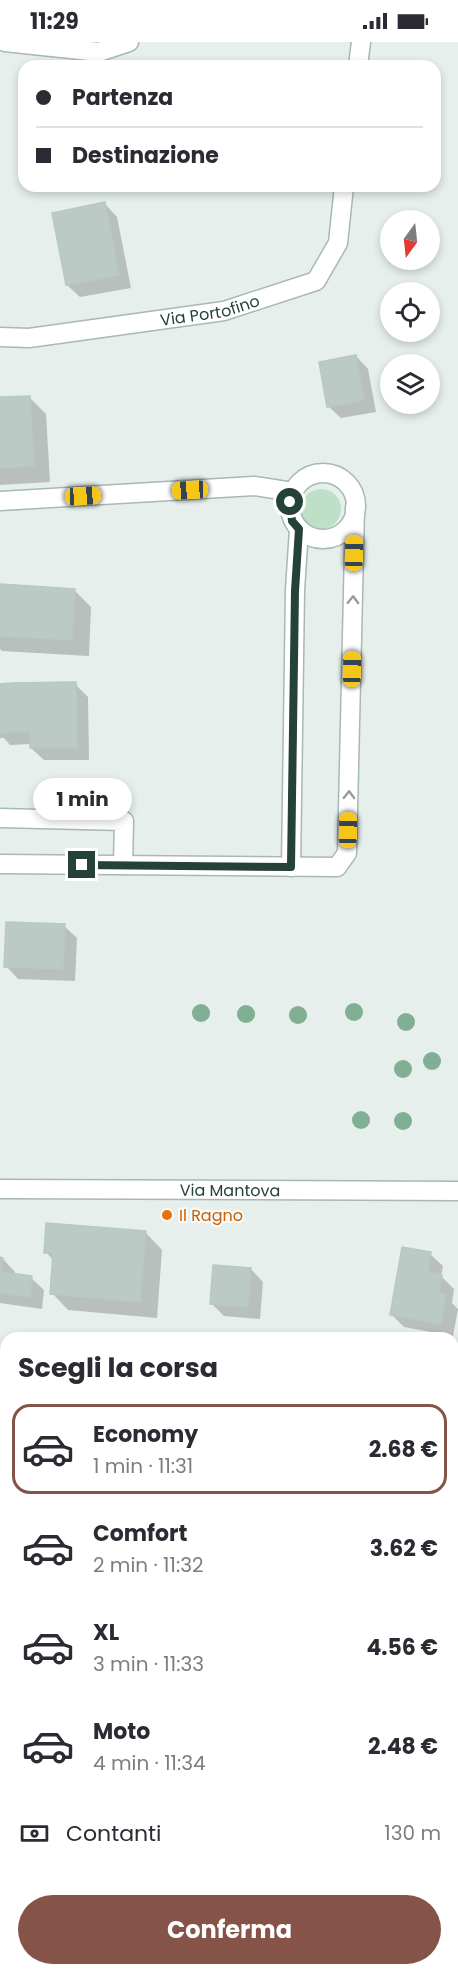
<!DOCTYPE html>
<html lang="it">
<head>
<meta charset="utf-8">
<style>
	:root { --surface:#fff; --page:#f7f7f7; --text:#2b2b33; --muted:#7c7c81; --line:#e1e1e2; --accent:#855347 }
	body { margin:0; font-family:Poppins,sans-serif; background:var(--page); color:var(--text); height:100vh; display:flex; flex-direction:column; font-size:22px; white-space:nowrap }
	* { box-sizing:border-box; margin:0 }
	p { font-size:20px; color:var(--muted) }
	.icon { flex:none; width:33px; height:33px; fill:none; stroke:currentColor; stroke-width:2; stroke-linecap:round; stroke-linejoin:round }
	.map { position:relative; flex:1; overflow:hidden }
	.panel { position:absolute; left:0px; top:1290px; width:459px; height:644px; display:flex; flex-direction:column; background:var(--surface); border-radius:18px 18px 0 0; box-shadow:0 3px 9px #0003 }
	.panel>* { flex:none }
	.hud { position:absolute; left:18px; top:18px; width:423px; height:132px; border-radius:18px; box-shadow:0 3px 9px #0003; display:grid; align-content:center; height:132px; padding:0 18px; background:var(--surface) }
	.needle { width:39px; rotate:195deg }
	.fabs { position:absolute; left:380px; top:168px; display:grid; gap:12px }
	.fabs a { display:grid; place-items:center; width:60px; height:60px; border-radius:50%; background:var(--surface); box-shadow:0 3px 9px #0003; font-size:30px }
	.end { position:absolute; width:27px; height:27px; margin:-14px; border:8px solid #24423a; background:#fff; box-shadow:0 0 0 3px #fff }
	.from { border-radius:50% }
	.bubble { position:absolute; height:42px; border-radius:21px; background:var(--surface); box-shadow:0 3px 9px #0003; font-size:20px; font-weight:700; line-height:42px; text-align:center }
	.car { position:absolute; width:18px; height:36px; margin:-18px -9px; border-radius:8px; box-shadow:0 0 4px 2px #0007; background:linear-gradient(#f5c518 24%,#345 0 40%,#f5c518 0 76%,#345 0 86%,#f5c518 0) }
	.hud b { display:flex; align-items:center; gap:21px; height:57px; font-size:22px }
	.hud b+b { border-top:2px solid var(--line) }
	.hud i { width:15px; height:15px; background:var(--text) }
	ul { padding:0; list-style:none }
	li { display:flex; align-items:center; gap:18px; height:90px; margin:0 12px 9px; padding:0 6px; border:3px solid transparent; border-radius:18px }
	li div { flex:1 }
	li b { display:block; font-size:22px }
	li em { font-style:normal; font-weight:700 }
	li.on { border-color:var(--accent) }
	li>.icon { width:54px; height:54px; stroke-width:1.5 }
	h2 { padding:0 18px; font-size:27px; line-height:72px }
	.pay { display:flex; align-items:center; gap:15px; height:66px; padding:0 18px; font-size:22px }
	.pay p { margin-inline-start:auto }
	.cta { display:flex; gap:12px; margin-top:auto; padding:12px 18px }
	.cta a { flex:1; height:69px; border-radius:36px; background:var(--accent); color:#fff; font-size:24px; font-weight:700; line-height:69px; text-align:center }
	.status { display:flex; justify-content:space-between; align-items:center; height:42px; padding:0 30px; background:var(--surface); direction:ltr }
	.status svg { height:16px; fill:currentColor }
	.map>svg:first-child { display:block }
	.green { fill:#bfe0c8 }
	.shadow { fill:#0003 }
	.building { fill:#bbcac4; stroke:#b8c9c2; stroke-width:1.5 }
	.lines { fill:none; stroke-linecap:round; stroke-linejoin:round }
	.minor-casing { stroke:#a8b8b2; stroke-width:21 }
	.minor { stroke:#fff; stroke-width:18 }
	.tree { fill:#80af93 }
	.oneway { stroke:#92a09c }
	.route { stroke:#24423a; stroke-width:8 }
	.food-dot { fill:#e8710a; stroke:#f7fbf9; stroke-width:2 }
	.labels { text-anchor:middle; stroke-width:4.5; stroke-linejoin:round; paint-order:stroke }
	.street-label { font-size:16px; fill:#24423a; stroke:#f7fbf9 }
	.food-label { font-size:16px; fill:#c56008; stroke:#f7fbf9; text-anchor:start }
</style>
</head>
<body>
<div class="status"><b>11:29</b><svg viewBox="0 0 49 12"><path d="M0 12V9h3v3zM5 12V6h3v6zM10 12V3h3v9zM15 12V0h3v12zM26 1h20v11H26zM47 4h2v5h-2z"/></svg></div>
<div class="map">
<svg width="458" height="1933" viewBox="0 0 458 1933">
	<rect width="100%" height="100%" fill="#e6efeb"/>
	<!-- green -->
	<path class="green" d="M301 467a20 20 0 1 1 40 0a20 20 0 1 1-40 0Z"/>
	<!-- shadow -->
	<path class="shadow" d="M105 162 117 175 131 246 80 255 67 243 54 172Z
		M356 314 368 327 376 370 341 376 328 364Z
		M29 355 46 372 50 440 0 443V357Z
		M0 544 74 548 91 565 89 614 2 609 0 607Z
		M75 642 88 655 89 718H44L31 706V702L10 703 4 696H0V643Z
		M64 884 77 896 75 939 18 937 6 924Z
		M146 1191 162 1208 157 1276 68 1268 52 1251 54 1219 46 1210Z
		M430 1212 443 1224 441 1234 454 1247 452 1261 458 1267 453 1294 404 1285 392 1273Z
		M0 1217H3L15 1230V1234L31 1236 44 1248 42 1267 0 1261Z
		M251 1227 263 1240 260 1277 224 1274 212 1262Z
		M453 1819 458 1824 455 1898H453Z"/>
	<!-- building -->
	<path class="building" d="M105 160 119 233 66 243 52 171Z
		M356 313 364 358 327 365 319 320Z
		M30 354 34 424 0 426V355Z
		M0 542 75 547 72 598 0 594Z
		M76 640 77 706H30V690H14L12 641Z
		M12 641 14 690 0 691V642Z
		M6 880 65 882 63 927 4 925Z
		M46 1181 146 1189 140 1260 50 1252 53 1211H44Z
		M402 1205 431 1210 428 1230 442 1233 439 1251 446 1253 441 1282 390 1273Z
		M0 1215 3 1216 1 1230 32 1234 30 1255 0 1251Z
		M213 1223 251 1226 248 1265 210 1262Z"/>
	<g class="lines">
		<!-- minor casing -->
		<g class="minor-casing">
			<g id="minor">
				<path d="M5 0 99 10 129 0"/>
				<path d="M358 24 361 0"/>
				<path id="s1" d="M0 295 29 296 224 269 316 239 338 201 344 144"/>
				<circle cx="323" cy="464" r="33"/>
				<path d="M0 459 254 444 293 450"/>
				<path d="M0 776 124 779 123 823"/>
				<path d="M0 822 337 825 347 811 355 465"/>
				<path d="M291 825 295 548 299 487"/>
				<path id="s2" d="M0 1147 458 1149"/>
			</g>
		</g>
		<!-- minor -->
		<use href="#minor" class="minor"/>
	</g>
	<!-- trees -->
	<g class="tree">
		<circle cx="354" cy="970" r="9"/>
		<circle cx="201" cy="971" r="9"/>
		<circle cx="246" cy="972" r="9"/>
		<circle cx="298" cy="973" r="9"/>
		<circle cx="406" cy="980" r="9"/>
		<circle cx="432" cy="1019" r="9"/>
		<circle cx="403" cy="1027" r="9"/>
		<circle cx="361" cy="1078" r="9"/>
		<circle cx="403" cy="1079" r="9"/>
	</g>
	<!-- one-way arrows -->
	<defs><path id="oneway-chevron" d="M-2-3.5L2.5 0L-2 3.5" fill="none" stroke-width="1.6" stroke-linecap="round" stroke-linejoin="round" transform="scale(1.5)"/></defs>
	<g class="oneway">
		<use href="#oneway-chevron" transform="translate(353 558) rotate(-89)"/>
		<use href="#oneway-chevron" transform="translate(349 753) rotate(-89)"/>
	</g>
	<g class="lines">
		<!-- route -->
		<path class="route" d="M82 823 291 825 295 549 299 487 292 479 290 460"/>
	</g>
	<!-- markers -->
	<circle class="food-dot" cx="167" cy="1173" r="6"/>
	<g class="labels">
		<!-- street labels -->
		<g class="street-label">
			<text dy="6" stroke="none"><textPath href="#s1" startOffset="212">Via Portofino</textPath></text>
			<text dy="6" stroke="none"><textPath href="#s2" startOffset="230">Via Mantova</textPath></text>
		</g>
		<!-- food labels -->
		<g class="food-label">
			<text x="179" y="1179">Il Ragno</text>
		</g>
	</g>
</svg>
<div class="fabs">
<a><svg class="needle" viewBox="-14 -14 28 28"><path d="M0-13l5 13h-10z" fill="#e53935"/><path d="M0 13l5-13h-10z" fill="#7c7c81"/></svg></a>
<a><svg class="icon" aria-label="locate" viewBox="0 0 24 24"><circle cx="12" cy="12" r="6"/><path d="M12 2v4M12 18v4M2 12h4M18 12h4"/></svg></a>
<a><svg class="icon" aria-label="layers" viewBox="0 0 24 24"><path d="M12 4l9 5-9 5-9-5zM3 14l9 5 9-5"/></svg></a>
</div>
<i class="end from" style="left:290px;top:460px"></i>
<i class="end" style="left:82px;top:823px"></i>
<div class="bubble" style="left:33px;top:736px;width:99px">1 min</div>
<i class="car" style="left:190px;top:448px;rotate:267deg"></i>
<i class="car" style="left:83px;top:454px;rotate:87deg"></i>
<i class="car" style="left:354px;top:511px;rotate:1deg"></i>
<i class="car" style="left:352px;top:627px;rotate:1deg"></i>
<i class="car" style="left:348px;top:788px;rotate:1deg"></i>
<div class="hud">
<b><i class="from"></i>Partenza</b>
<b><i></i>Destinazione</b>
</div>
<section class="panel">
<h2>Scegli la corsa</h2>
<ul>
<li class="on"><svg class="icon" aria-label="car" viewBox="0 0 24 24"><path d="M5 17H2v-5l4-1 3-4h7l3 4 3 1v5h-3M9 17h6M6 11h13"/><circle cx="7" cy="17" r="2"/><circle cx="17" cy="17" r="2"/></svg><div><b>Economy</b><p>1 min · 11:31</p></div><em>2.68 €</em></li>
<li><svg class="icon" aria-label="car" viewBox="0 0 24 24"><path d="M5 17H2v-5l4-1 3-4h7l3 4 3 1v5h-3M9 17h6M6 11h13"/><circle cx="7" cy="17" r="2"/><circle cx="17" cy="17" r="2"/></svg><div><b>Comfort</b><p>2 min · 11:32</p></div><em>3.62 €</em></li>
<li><svg class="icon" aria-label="car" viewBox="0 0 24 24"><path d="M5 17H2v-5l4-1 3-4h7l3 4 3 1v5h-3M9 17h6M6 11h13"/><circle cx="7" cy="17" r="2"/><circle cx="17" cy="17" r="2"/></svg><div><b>XL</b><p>3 min · 11:33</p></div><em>4.56 €</em></li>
<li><svg class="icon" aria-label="car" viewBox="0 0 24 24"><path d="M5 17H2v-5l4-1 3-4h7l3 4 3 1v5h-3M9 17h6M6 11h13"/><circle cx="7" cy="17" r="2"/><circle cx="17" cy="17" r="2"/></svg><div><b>Moto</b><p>4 min · 11:34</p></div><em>2.48 €</em></li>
</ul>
<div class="pay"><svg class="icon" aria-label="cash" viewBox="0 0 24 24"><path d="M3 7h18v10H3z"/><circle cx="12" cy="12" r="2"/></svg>Contanti<p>130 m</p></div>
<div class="cta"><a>Conferma</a></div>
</section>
</div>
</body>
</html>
